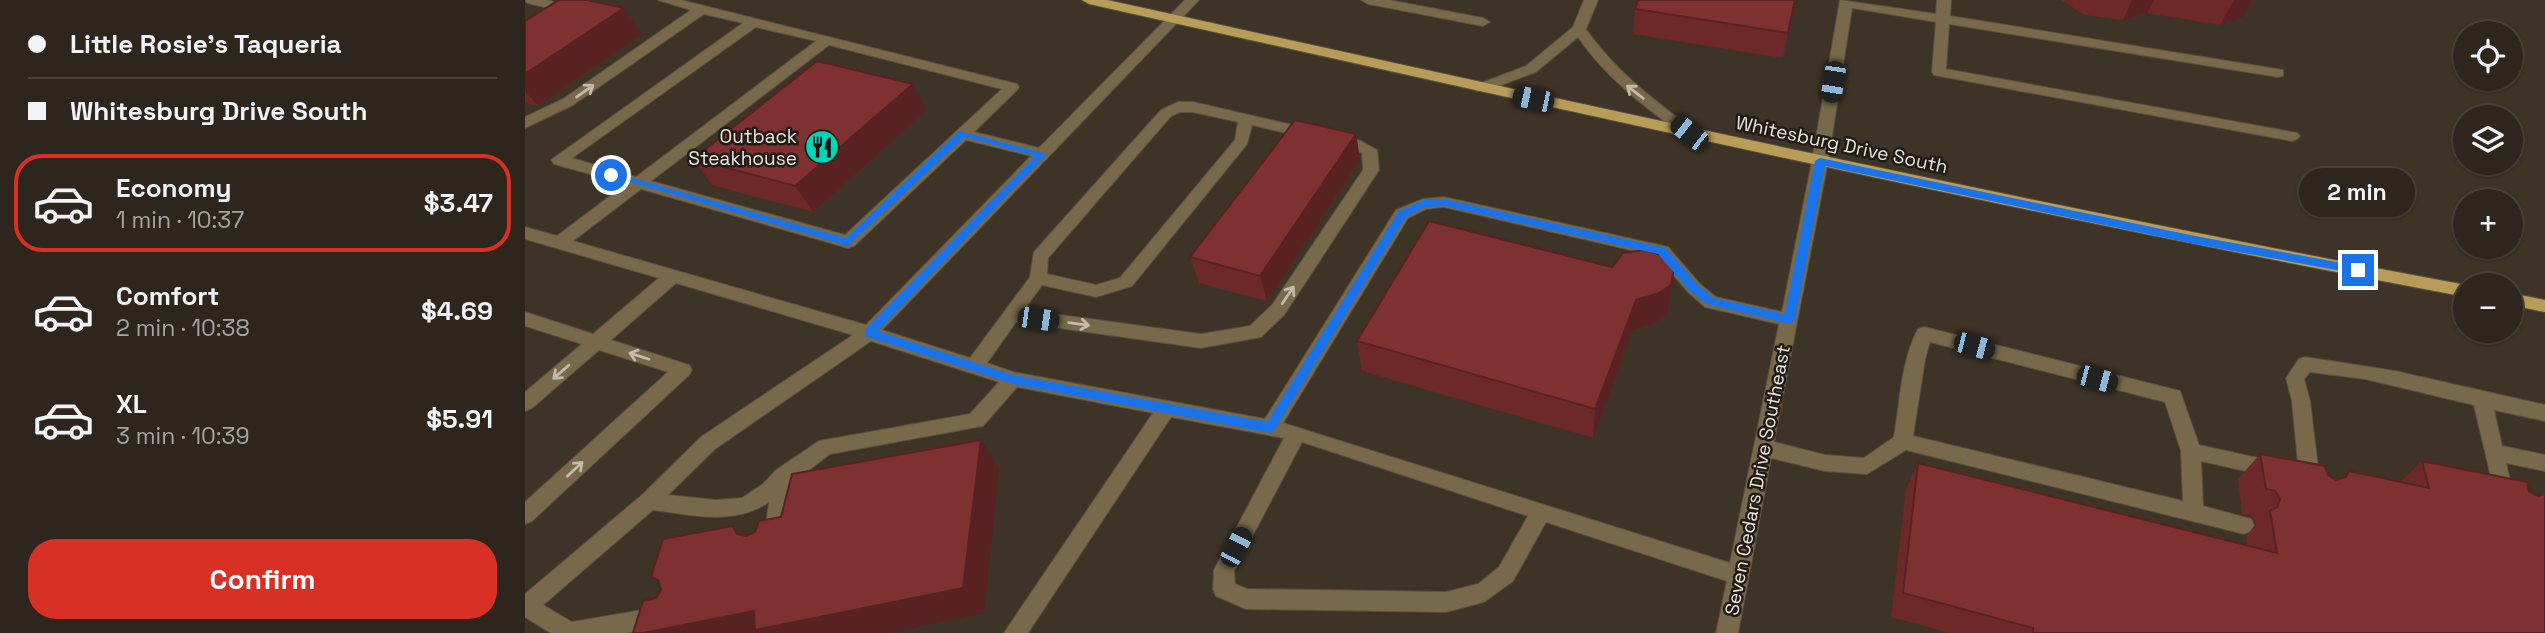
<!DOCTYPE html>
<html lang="en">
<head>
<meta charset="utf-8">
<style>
	:root { --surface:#2e261c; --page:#362e25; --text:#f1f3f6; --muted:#a7a5a3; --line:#49433b; --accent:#d93025 }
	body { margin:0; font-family:"Space Grotesk",sans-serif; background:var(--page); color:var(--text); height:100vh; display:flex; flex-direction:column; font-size:26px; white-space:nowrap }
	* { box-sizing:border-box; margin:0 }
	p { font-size:23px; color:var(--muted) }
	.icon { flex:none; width:38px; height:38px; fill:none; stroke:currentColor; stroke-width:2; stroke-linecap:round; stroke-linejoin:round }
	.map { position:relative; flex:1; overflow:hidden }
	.details { display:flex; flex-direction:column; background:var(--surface); width:525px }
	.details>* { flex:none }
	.hud { display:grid; align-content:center; height:154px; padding:0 28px; background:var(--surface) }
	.controls { position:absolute; left:1928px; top:21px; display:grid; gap:14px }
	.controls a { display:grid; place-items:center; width:70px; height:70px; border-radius:50%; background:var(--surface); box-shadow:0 2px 5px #0004,0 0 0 2px var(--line); font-size:35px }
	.end { position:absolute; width:32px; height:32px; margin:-16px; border:9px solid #1a73e8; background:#fff; box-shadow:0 0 0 4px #fff }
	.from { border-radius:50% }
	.bubble { position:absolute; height:49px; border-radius:24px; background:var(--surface); box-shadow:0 2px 5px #0004,0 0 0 2px var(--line); font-size:23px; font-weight:600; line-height:49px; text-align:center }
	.car { position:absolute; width:21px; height:42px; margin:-21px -10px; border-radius:9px; box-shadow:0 0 5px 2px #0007; background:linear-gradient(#222 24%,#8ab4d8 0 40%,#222 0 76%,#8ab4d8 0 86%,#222 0) }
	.hud b { display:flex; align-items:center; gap:24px; height:66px; font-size:26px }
	.hud b+b { border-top:2px solid var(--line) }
	.hud i { width:18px; height:18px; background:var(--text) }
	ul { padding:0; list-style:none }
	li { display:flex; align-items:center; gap:21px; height:98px; margin:0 14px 10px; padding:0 14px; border:4px solid transparent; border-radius:28px }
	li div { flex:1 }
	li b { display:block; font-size:26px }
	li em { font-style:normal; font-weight:600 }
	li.selected { border-color:var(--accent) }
	li>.icon { width:63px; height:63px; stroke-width:1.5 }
	.primary-button { display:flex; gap:14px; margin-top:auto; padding:14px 28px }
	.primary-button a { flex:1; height:80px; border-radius:28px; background:var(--accent); color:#fff; font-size:28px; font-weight:600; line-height:80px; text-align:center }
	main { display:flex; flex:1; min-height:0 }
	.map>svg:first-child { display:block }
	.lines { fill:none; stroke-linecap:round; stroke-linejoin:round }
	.minor-casing { stroke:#594f43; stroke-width:2 }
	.major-casing { stroke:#594f43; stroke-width:2 }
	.minor { fill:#776949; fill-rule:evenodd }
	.major { fill:#b89c58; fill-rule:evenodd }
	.wall { fill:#6d2929 }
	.shaded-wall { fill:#592222 }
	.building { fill:#7f3030; stroke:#592222; stroke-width:2 }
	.oneway { stroke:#c3baa9 }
	.route { fill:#1a73e8 }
	.labels { text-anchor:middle; stroke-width:5; stroke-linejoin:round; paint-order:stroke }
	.poi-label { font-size:19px; fill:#ece5dd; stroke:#201b15; text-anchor:end }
	.street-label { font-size:19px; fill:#ece5dd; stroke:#201b15 }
</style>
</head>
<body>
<main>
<section class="details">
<div class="hud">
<b><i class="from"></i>Little Rosie's Taqueria</b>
<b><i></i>Whitesburg Drive South</b>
</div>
<ul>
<li class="selected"><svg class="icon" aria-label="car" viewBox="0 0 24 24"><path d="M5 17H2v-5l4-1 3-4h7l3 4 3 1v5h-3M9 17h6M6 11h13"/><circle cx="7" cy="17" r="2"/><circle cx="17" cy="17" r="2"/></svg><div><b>Economy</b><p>1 min · 10:37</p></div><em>$3.47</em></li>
<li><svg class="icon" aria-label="car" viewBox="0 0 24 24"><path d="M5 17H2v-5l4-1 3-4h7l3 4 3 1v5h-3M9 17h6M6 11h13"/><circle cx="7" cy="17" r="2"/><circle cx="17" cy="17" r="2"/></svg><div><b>Comfort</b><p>2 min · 10:38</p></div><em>$4.69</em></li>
<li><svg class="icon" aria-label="car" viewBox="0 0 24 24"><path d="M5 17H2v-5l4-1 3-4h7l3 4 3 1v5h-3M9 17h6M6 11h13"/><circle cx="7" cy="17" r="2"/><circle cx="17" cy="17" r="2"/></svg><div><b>XL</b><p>3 min · 10:39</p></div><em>$5.91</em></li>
</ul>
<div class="primary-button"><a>Confirm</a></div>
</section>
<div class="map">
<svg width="2020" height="633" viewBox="0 0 2020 633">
	<rect width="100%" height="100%" fill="#3d3326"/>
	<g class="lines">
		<!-- minor casing -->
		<g class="minor-casing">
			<path id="minor" d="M0 0H23L47 8 40 12 2 3Z
				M133 0H156L492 84 494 87 492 90 449 132 514 148 660 0H674L357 330 445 358 505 277 509 252 636 110 653 102H668L836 141 852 150 854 170 759 315 736 337 676 348 491 322 462 363 488 372 740 419 871 210 898 199 919 197 1143 247 1175 284 1191 297 1257 312 1287 161 1315 0 1411 14 1412 0H1426L1425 16 1758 70V76L1753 77 1424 24 1421 69 1772 133 1775 136 1772 139 1767 141 1409 75 1407 72 1411 22 1327 8 1303 161 1249 442 1300 455 1339 458 1369 437C1375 402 1376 361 1393 329L1399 327 1655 391 1674 445 1747 461 1754 463 1757 469 1754 475 1747 477 1676 461 1678 506 1726 519 1729 525 1726 531 1719 534 1381 450 1342 474 1300 471 1246 458 1213 633H1191L1202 581 1021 522 988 581 959 602 921 612 721 609 691 596 688 589 689 570 759 438 646 417 503 633H479L628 413 492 387 458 426 305 454 267 483 259 540 256 546 249 549 242 546 239 540 244 502C209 526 167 515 128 510L18 605 47 622 135 607 143 610 146 617 143 624 102 633H26L0 617V594L117 495 176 437 328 335 151 283 86 340 164 365 167 370 164 375 7 521 0 524V502L143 372 74 350 7 408 0 411V392L57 344 0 326V312L68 334 134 278 0 239V227L32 236 101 184 29 164 26 160 218 23 179 14 48 105 0 128V117L38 99 166 10ZM231 27 291 41 111 177 47 158ZM304 45 477 89 320 235 126 181ZM655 112H668L713 122 710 140 595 278 571 285 522 274 523 258 646 116ZM727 125 827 148 837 153 838 170 747 305 725 326 676 334 499 310 517 285 571 297 607 286 722 144ZM441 140 506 156 341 325 48 241 116 189 323 248 329 246ZM919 207 1132 256 1163 292 1180 307 1254 324 1205 563 758 423 883 218 901 209ZM346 341 474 382 445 414 294 441 251 470 238 484 217 498 191 500 143 495 190 449ZM1405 342 1640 402 1656 451 1658 501 1388 436 1400 359ZM777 442 1003 516 974 567 953 584 921 592 722 589 710 584 709 571Z
				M836 0H864L958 18 965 22 958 26 843 4Z
				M1059 0H1073L1061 29C1090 71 1129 100 1169 130L1171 133 1169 136H1159C1120 107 1081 78 1053 37L1011 72 961 91H951L949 88 951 85 1001 66 1048 27Z
				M1780 357 1870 371 2020 405V421L1969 410 1977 446 2020 455V471L1981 463 1990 501 1987 507 1980 510 1973 507 1949 405 1840 379 1785 372 1779 379 1785 401 1795 484 1792 490 1785 492 1778 490 1775 484 1767 401 1761 378 1774 359Z"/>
		</g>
		<!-- major casing -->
		<g class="major-casing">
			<path id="major" d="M557 0H582C1034 99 1486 200 1941 285V297C1480 210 1022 106 564 4Z
				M1986 293 2020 300V312L1986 305Z"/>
		</g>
		<!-- minor -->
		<use href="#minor" class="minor"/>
		<!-- major -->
		<use href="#major" class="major"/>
	</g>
	<!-- wall -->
	<path class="wall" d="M1270 0 1258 58 1108 34 1110 9Z
		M1536 0H1728L1718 17 1695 25 1622 13 1598 20 1560 15Z
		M99 8 117 34 13 106 0 103V21Z
		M402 110 288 212 187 185 168 159Z
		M831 134 835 160 742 301 674 283 665 257Z
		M1087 267 1149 268 1145 298 1142 314 1130 323 1108 330 1068 438 837 371 832 341Z
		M1735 454 1803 475 1811 480 1817 478 1824 471 1875 482 1897 461 2004 491 2013 496 2020 492V633H1425L1366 617 1381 489 1393 463 1722 545 1721 536 1731 524 1727 516 1717 514 1713 479Z"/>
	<!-- shaded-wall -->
	<path class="shaded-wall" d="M1607 0H1629L1622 13 1598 20Z
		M1709 0H1728L1718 17 1695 25Z
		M99 8 117 34 13 106 0 91V74Z
		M388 84 402 110 288 212 270 186Z
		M831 134 835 160 742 301 735 276Z
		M1149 268 1145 298 1142 314 1130 323 1108 330 1068 438 1070 409 1111 300Z
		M456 440 474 468 459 613 364 633H118L229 611Z"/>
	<!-- building -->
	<path class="building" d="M34 0H62L99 8 0 74V21Z
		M1113 0H1270L1263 33 1110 9Z
		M292 61 388 84 270 186 168 159Z
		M770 120 831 134 735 276 665 257Z
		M904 221 1087 267 1098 253 1120 250 1139 256 1149 268 1146 285 1134 293 1111 300 1070 409 832 341Z
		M456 440 438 588 230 630 229 611 118 633H108L118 601 131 598 136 590 133 580 126 577 138 539 208 526 212 534 221 536 230 532 234 521 256 517 267 474Z
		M1735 454 1800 466 1803 475 1811 480 1821 477 1824 471 1904 488 1897 461 2002 482 2004 491 2013 496 2020 494V633H1508V628L1378 593 1393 463 1752 553 1745 511 1752 507 1755 499 1750 491 1741 489Z"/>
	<!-- one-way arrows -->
	<defs><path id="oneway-shaft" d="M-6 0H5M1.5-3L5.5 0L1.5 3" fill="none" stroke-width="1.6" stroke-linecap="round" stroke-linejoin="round" transform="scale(1.75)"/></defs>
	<g class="oneway">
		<use href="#oneway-shaft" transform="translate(60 91) rotate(-35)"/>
		<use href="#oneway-shaft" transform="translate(1110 92) rotate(-142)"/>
		<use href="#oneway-shaft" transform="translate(763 295) rotate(-56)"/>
		<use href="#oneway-shaft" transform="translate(554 324) rotate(8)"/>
		<use href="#oneway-shaft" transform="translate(114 356) rotate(-162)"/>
		<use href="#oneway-shaft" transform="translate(36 372) rotate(139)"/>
		<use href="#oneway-shaft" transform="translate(50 469) rotate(-43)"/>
	</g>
	<!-- route -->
	<path class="route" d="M434 131 522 154 353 331 488 375 742 422 874 211 898 200 919 199 1141 248 1173 285 1189 298 1260 314 1290 161 1295 158 1670 236 1833 266 1838 270 1833 274 1670 244 1300 166 1270 320 1264 324 1182 304 1165 291 1133 254 919 206 900 207 881 217 749 431 745 433 488 384 340 336V330L510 156 440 137 323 246 81 175 86 172 321 238Z"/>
	<!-- icons -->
	<defs>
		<g id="restaurant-disc" transform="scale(1.75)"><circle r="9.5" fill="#00d5b7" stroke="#201b15"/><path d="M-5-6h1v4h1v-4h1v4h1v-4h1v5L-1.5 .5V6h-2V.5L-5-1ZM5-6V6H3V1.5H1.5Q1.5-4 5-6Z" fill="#111"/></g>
	</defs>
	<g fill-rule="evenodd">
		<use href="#restaurant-disc" x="297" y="147"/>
	</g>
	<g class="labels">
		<!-- poi labels -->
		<g class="poi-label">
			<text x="272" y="143">Outback<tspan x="272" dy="22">Steakhouse</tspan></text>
		</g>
		<!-- street labels -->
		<g class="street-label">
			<text transform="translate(1317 144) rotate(12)" y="7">Whitesburg Drive South</text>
			<text transform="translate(1232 480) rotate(-79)" y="7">Seven Cedars Drive Southeast</text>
		</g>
	</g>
</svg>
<div class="controls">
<a><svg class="icon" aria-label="locate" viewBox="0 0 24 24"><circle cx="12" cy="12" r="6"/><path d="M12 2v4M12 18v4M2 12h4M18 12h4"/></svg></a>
<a><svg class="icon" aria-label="layers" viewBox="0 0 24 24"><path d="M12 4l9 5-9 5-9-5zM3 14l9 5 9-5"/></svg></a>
<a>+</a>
<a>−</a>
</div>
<i class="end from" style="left:86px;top:175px"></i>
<i class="end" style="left:1833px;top:270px"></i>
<div class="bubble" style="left:1774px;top:168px;width:116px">2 min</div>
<i class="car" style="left:1308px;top:82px;rotate:189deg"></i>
<i class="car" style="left:1008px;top:99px;rotate:282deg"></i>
<i class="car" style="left:1164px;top:133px;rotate:308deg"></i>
<i class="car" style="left:513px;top:319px;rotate:98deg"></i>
<i class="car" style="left:1449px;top:346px;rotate:105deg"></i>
<i class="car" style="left:1572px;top:379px;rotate:105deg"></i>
<i class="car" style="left:711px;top:547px;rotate:28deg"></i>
</div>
</main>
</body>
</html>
